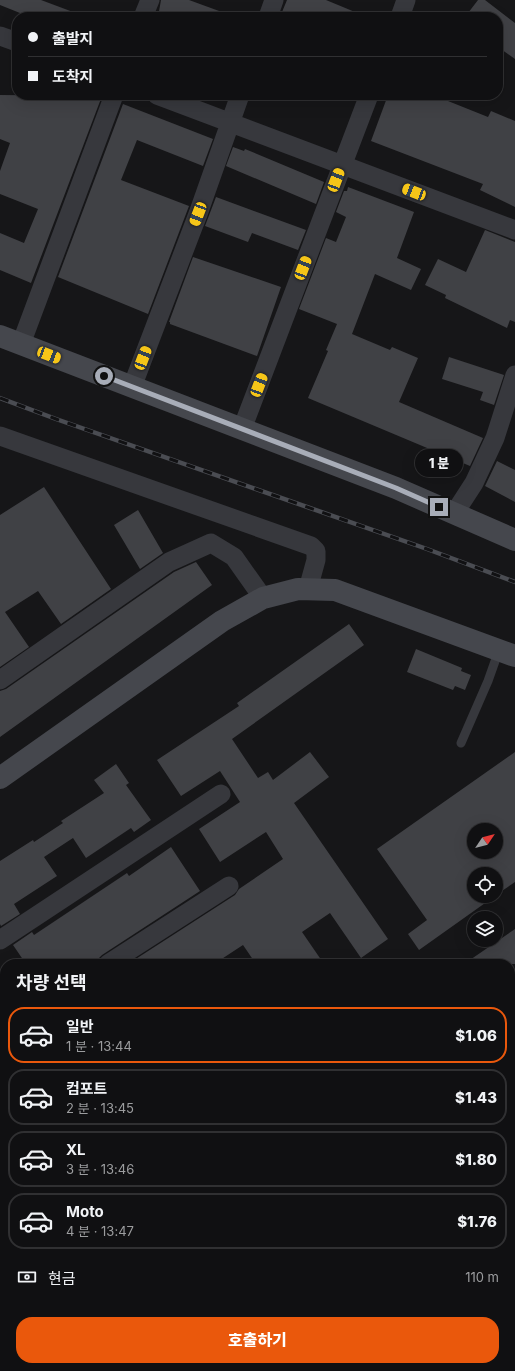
<!DOCTYPE html>
<html lang="ko">
<head>
<meta charset="utf-8">
<style>
	:root { --surface:#101012; --page:#19191b; --text:#f1f3f6; --muted:#9c9d9f; --line:#303032; --accent:#ea580c }
	body { margin:0; font-family:Inter,"Noto Sans KR",sans-serif; background:var(--page); color:var(--text); height:100vh; display:flex; flex-direction:column; font-size:15px; white-space:nowrap }
	* { box-sizing:border-box; margin:0 }
	p { font-size:13px; color:var(--muted) }
	.icon { flex:none; width:22px; height:22px; fill:none; stroke:currentColor; stroke-width:2; stroke-linecap:round; stroke-linejoin:round }
	.map { position:relative; flex:1; overflow:hidden }
	.sheet { position:absolute; left:0px; top:959px; width:515px; height:412px; display:flex; flex-direction:column; background:var(--surface); border-radius:16px 16px 0 0; box-shadow:0 4px 16px #0002,0 0 0 1px var(--line) }
	.sheet>* { flex:none }
	.guide { position:absolute; left:12px; top:12px; width:491px; height:88px; border-radius:16px; box-shadow:0 4px 16px #0002,0 0 0 1px var(--line); display:grid; align-content:center; height:88px; padding:0 16px; background:var(--surface) }
	.needle { width:26px; rotate:55deg }
	.controls { position:absolute; left:467px; top:823px; display:grid; gap:8px }
	.controls a { display:grid; place-items:center; width:36px; height:36px; border-radius:50%; background:var(--surface); box-shadow:0 4px 16px #0002,0 0 0 1px var(--line); font-size:20px }
	.end { position:absolute; width:18px; height:18px; margin:-9px; border:5px solid #a8adb8; background:#111; box-shadow:0 0 0 2px #111 }
	.from { border-radius:50% }
	.bubble { position:absolute; height:28px; border-radius:14px; background:var(--surface); box-shadow:0 4px 16px #0002,0 0 0 1px var(--line); font-size:13px; font-weight:800; line-height:28px; text-align:center }
	.car { position:absolute; width:12px; height:24px; margin:-12px -6px; border-radius:5px; box-shadow:0 0 3px 1px #0007; background:linear-gradient(#f5c518 24%,#345 0 40%,#f5c518 0 76%,#345 0 86%,#f5c518 0) }
	.guide b { display:flex; align-items:center; gap:14px; height:38px; font-size:15px }
	.guide b+b { border-top:1px solid var(--line) }
	.guide i { width:10px; height:10px; background:var(--text) }
	ul { padding:0; list-style:none }
	li { display:flex; align-items:center; gap:12px; height:56px; margin:0 8px 6px; padding:0 8px; border:2px solid var(--line); border-radius:16px }
	li div { flex:1 }
	li b { display:block; font-size:15px }
	li em { font-style:normal; font-weight:800 }
	li.selected { border-color:var(--accent) }
	li>.icon { width:36px; height:36px; stroke-width:1.5 }
	h2 { padding:0 16px; font-size:18px; line-height:48px }
	.pay { display:flex; align-items:center; gap:10px; height:44px; padding:0 16px; font-size:15px }
	.pay p { margin-inline-start:auto }
	.primary-button { display:flex; gap:8px; margin-top:auto; padding:8px 16px }
	.primary-button a { flex:1; height:46px; border-radius:16px; background:var(--accent); color:#fff; font-size:16px; font-weight:800; line-height:46px; text-align:center }
	.map>svg:first-child { display:block }
	.building { fill:#404145; fill-rule:evenodd }
	.lines { fill:none; stroke-linecap:round; stroke-linejoin:round }
	.lane { stroke:#37383d; stroke-width:9 }
	.street { stroke:#37383d; stroke-width:19 }
	.secondary { stroke:#45474d; stroke-width:22 }
	.rail-casing { stroke:#4a4c52; stroke-width:4.5 }
	.rail { stroke:#111113; stroke-width:3; stroke-dasharray:9; stroke-linecap:butt }
	.route { stroke:#a8adb8; stroke-width:5 }
</style>
</head>
<body>
<div class="map">
<svg width="515" height="1371" viewBox="0 0 515 1371">
	<rect width="100%" height="100%" fill="#161618"/>
	<!-- building -->
	<path class="building" d="M0 0H41L81 15V17H30L0 5Z
		M161 0H189L230 15V17H158Z
		M287 0H326L367 17H280Z
		M478 0H485L515 23V59L498 47V17H465Z
		M0 95 102 96 31 283 0 270V233L24 243 38 209 0 194V171L10 143 0 139Z
		M388 95H433L488 117 491 111 515 121V207L480 190 483 184 371 141Z
		M123 104 213 139 203 166 137 140 121 180 189 206 148 314 58 277Z
		M233 147 244 151 245 149 324 182 316 204 226 166Z
		M348 187 414 212 397 258 421 269 411 290 375 274 352 334 390 350 392 347 418 358 399 402 483 438 470 466 308 398 328 351 326 350 337 324 299 309 326 238 336 242 346 217 336 212 344 191H347Z
		M216 197 306 230 298 250 252 233 248 242 205 226Z
		M485 230 515 242V322L510 320 507 328 445 298 446 295 425 285 438 259 466 272Z
		M193 257 281 287 257 356 170 324V322H169Z
		M449 357 504 375 494 405 480 400 483 392 442 379Z
		M497 461 515 470V502L485 486Z
		M44 487 111 589 61 624 38 591 5 612 29 647 0 667V515Z
		M138 510 163 553 140 569 114 525Z
		M196 562 212 585 0 737V691L6 689 174 572Z
		M349 624 364 645 232 739 258 778 268 772 273 780 310 752 329 777 294 803 388 939 361 958 330 913 302 932 324 964H256L243 945 214 964H128L235 895 239 889 283 859 266 832 220 862 199 829 240 802 220 771 181 796 157 760 239 706 237 703Z
		M416 649 462 668 461 671 471 675 465 690 455 686 453 690 407 672Z
		M515 752V882L496 895V874H474V896H495L419 950 408 934 427 920 377 849ZM474 830H496V852H474Z
		M116 764 129 783 126 785 151 820 134 832 131 828 86 858 73 838 44 857 57 876 14 904 20 914 1 926 0 924V861L33 840 34 842 63 823 61 821 104 793 94 780Z
		M171 847 200 891 102 955 98 959 97 964H26L13 945 32 932 34 935 127 873 129 876Z
		M515 929V964H464Z"/>
	<g class="lines">
		<!-- lane -->
		<path class="lane" d="M461 743 488 681 499 650
			M510 1063 515 1059
			M510 1205 515 1202"/>
		<!-- street -->
		<path class="street" d="M143 17 150 0
			M268 17 274 0
			M400 17 406 0
			M0 36 17 42
			M157 95 515 230
			M21 344 114 95
			M132 387 198 214 240 95
			M242 429 369 95
			M0 436 311 546 316 551V560L308 589
			M454 514 474 483 495 438 515 375
			M0 680 169 562 211 543 234 557 263 598
			M0 940 221 794
			M108 964 229 886
			M0 1035 5 1032
			M0 1127 5 1123
			M0 1237 5 1245
			M88 1366 91 1371
			M353 1366 356 1371"/>
		<!-- secondary -->
		<path class="secondary" d="M0 336 396 488 515 540
			M0 778 222 621 263 598 298 589 335 590 515 656"/>
		<!-- rail casing -->
		<g class="rail-casing">
			<path id="rail" d="M0 398 56 419 427 549 515 582"/>
		</g>
		<!-- rail -->
		<use href="#rail" class="rail"/>
	</g>
	<g class="lines">
		<!-- route -->
		<path class="route" d="M104 376 396 488 439 507"/>
	</g>
</svg>
<div class="controls">
<a><svg class="needle" viewBox="-14 -14 28 28"><path d="M0-13l5 13h-10z" fill="#e53935"/><path d="M0 13l5-13h-10z" fill="#9c9d9f"/></svg></a>
<a><svg class="icon" aria-label="locate" viewBox="0 0 24 24"><circle cx="12" cy="12" r="6"/><path d="M12 2v4M12 18v4M2 12h4M18 12h4"/></svg></a>
<a><svg class="icon" aria-label="layers" viewBox="0 0 24 24"><path d="M12 4l9 5-9 5-9-5zM3 14l9 5 9-5"/></svg></a>
</div>
<i class="end from" style="left:104px;top:376px"></i>
<i class="end" style="left:439px;top:507px"></i>
<div class="bubble" style="left:415px;top:449px;width:48px">1 분</div>
<i class="car" style="left:336px;top:180px;rotate:21deg"></i>
<i class="car" style="left:414px;top:192px;rotate:291deg"></i>
<i class="car" style="left:198px;top:214px;rotate:201deg"></i>
<i class="car" style="left:303px;top:268px;rotate:21deg"></i>
<i class="car" style="left:49px;top:355px;rotate:111deg"></i>
<i class="car" style="left:143px;top:358px;rotate:21deg"></i>
<i class="car" style="left:259px;top:385px;rotate:21deg"></i>
<div class="guide">
<b><i class="from"></i>출발지</b>
<b><i></i>도착지</b>
</div>
<section class="sheet">
<h2>차량 선택</h2>
<ul>
<li class="selected"><svg class="icon" aria-label="car" viewBox="0 0 24 24"><path d="M5 17H2v-5l4-1 3-4h7l3 4 3 1v5h-3M9 17h6M6 11h13"/><circle cx="7" cy="17" r="2"/><circle cx="17" cy="17" r="2"/></svg><div><b>일반</b><p>1 분 · 13:44</p></div><em>$1.06</em></li>
<li><svg class="icon" aria-label="car" viewBox="0 0 24 24"><path d="M5 17H2v-5l4-1 3-4h7l3 4 3 1v5h-3M9 17h6M6 11h13"/><circle cx="7" cy="17" r="2"/><circle cx="17" cy="17" r="2"/></svg><div><b>컴포트</b><p>2 분 · 13:45</p></div><em>$1.43</em></li>
<li><svg class="icon" aria-label="car" viewBox="0 0 24 24"><path d="M5 17H2v-5l4-1 3-4h7l3 4 3 1v5h-3M9 17h6M6 11h13"/><circle cx="7" cy="17" r="2"/><circle cx="17" cy="17" r="2"/></svg><div><b>XL</b><p>3 분 · 13:46</p></div><em>$1.80</em></li>
<li><svg class="icon" aria-label="car" viewBox="0 0 24 24"><path d="M5 17H2v-5l4-1 3-4h7l3 4 3 1v5h-3M9 17h6M6 11h13"/><circle cx="7" cy="17" r="2"/><circle cx="17" cy="17" r="2"/></svg><div><b>Moto</b><p>4 분 · 13:47</p></div><em>$1.76</em></li>
</ul>
<div class="pay"><svg class="icon" aria-label="cash" viewBox="0 0 24 24"><path d="M3 7h18v10H3z"/><circle cx="12" cy="12" r="2"/></svg>현금<p>110 m</p></div>
<div class="primary-button"><a>호출하기</a></div>
</section>
</div>
</body>
</html>
